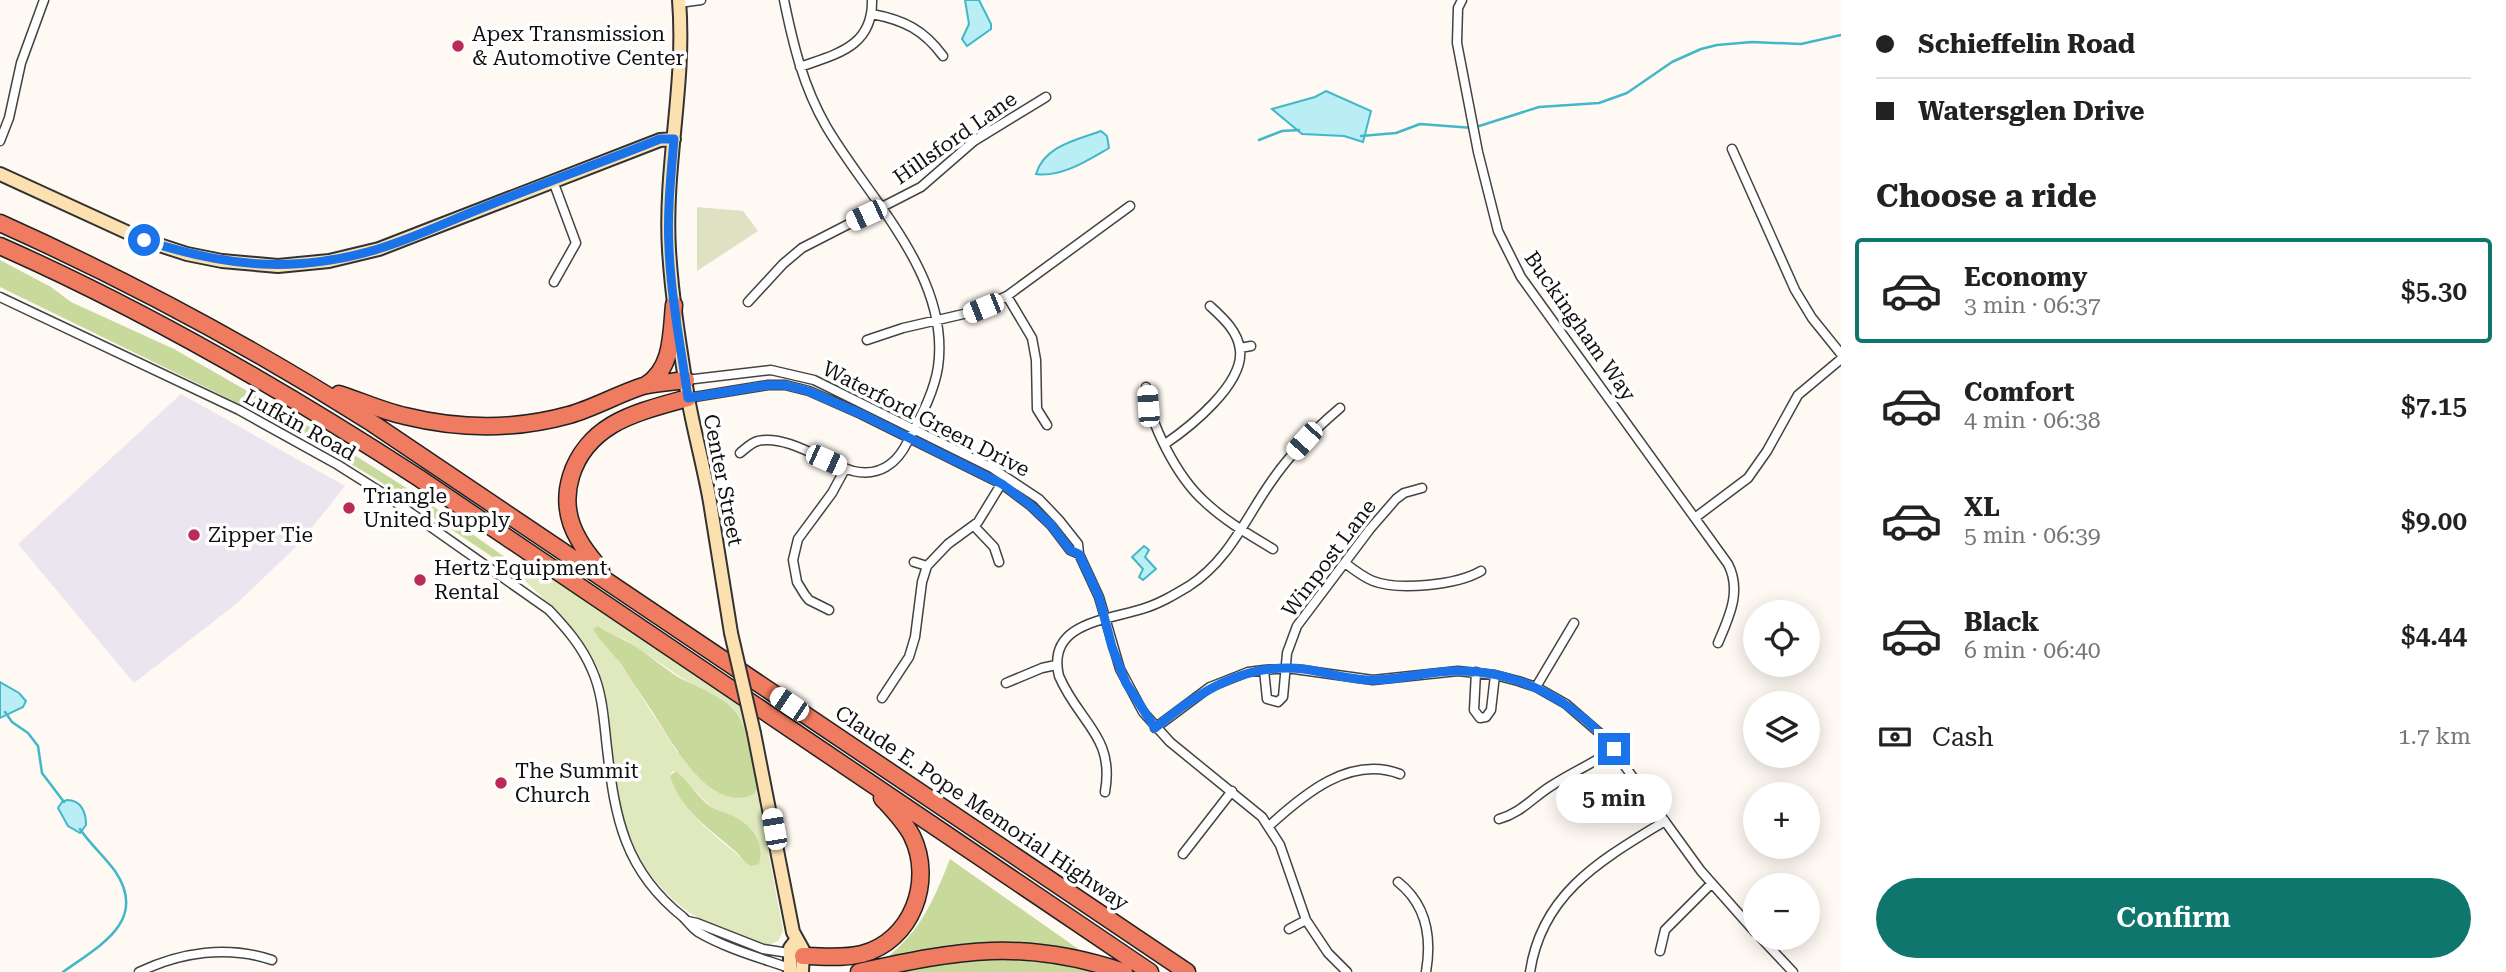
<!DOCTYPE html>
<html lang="en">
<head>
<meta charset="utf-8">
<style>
	:root { --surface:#fff; --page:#f6f6f6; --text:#222; --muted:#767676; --line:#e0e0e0; --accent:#0f766e }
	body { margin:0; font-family:"Roboto Serif",serif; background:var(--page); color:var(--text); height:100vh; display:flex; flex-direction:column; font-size:26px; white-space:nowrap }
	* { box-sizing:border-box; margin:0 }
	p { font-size:23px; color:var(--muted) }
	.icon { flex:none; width:38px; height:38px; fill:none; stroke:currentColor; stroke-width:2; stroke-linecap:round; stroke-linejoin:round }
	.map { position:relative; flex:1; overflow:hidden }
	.panel { display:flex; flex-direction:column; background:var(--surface); width:665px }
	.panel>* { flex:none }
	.hud { display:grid; align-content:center; height:154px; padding:0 35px; background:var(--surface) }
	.tools { position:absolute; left:1743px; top:600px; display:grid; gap:14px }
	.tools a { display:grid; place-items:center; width:77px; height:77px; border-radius:50%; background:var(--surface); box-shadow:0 4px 18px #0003; font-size:35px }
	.end { position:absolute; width:32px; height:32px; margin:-16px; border:9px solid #1a73e8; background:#fff; box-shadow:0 0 0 4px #fff }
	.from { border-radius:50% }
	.bubble { position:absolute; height:49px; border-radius:24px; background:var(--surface); box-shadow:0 4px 18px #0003; font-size:23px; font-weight:600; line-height:49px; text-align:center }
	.car { position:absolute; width:21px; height:42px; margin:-21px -10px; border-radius:9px; box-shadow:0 0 5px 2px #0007; background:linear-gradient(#fff 24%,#345 0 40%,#fff 0 76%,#345 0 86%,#fff 0) }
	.hud b { display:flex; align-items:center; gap:24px; height:66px; font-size:26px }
	.hud b+b { border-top:2px solid var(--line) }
	.hud i { width:18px; height:18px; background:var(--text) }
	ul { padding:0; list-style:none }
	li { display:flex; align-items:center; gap:21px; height:105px; margin:0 14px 10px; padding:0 21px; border:4px solid transparent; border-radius:7px }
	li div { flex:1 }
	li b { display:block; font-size:26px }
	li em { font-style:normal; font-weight:600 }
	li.current { border-color:var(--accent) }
	li>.icon { width:63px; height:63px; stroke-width:1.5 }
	h2 { padding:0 35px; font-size:32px; line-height:84px }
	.pay { display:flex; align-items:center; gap:18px; height:77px; padding:0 35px; font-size:26px }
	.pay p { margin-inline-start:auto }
	.cta { display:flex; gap:14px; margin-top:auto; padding:14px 35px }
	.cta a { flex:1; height:80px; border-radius:42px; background:var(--accent); color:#fff; font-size:28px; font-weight:600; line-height:80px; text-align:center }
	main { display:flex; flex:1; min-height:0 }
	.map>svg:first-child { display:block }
	.industrial { fill:#eae5ee }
	.green { fill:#dfe9bd; fill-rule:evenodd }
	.forest { fill:#c8d99c }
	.cemetery { fill:#dfe1c3 }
	.water { fill:#b9eef5; stroke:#42b7c9; stroke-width:2 }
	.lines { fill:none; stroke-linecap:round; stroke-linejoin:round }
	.stream { stroke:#42b7c9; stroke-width:2.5 }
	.street-casing { stroke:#434343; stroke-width:11 }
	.secondary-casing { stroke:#323232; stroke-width:16 }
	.highway-casing { stroke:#212121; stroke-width:19 }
	.street { stroke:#fff; stroke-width:8 }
	.secondary { stroke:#fce0b0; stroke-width:12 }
	.highway { stroke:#ef7c60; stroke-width:16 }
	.secondary-bridge-casing { stroke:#323232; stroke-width:16; stroke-linecap:butt }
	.secondary-bridge { stroke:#fce0b0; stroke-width:12 }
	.route { stroke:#1a73e8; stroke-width:9 }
	.poi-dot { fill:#bc2b58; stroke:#fff; stroke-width:2.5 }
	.labels { text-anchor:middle; stroke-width:7; stroke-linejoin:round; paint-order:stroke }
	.poi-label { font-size:21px; fill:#101010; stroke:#fff; text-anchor:start }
	.street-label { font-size:21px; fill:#101010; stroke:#fff }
</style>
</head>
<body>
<main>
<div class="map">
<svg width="1841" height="972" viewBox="0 0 1841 972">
	<rect width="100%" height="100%" fill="#fff9f3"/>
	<!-- industrial -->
	<path class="industrial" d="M181 394 345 486 299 544 235 605 134 683 18 544Z"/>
	<!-- green -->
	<path class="green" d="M522 558 741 705C758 777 767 851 782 924L783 931 778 941 767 946 760 945C741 937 720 931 702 920 646 889 620 831 613 771 610 738 611 702 599 671 580 627 550 606 518 574L515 568ZM598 626 611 635 624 639 694 686 742 722 757 789 677 752 622 666 605 642 595 634ZM676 771 714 810 744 862C735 850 724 845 714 835 697 820 676 799 670 776L672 772Z"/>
	<!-- forest -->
	<path class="forest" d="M0 260 51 287 71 302 174 349 310 427 416 494 506 558 519 572 518 574 376 479 305 436 0 287Z
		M598 626C606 632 613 635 622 639 640 647 658 664 675 675 695 688 731 697 741 721 751 741 753 768 757 789L754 794C709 816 669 737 650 708 641 694 631 681 623 667 616 656 597 638 593 629Z
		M676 771C688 781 696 794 707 804 716 812 727 812 737 818 754 828 765 845 759 864L751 866C743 862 741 856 735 851 711 830 679 809 670 776Z
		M950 859 1111 972H868C916 939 929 912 950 859Z"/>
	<!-- cemetery -->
	<path class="cemetery" d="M697 207 743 211 758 231 697 271Z"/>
	<!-- water -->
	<path class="water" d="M965 0H979L991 24V29L967 46 962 39 969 24Z
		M1326 91 1371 111 1363 142 1344 136 1302 134 1272 109 1315 97Z
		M1101 131 1107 136 1109 148C1088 160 1061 178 1036 174 1044 146 1076 140 1101 131Z
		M1144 546 1149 550 1145 557 1156 569 1143 580 1139 577 1143 569 1132 557Z
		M0 682 19 693 26 701 23 707 0 718Z
		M67 800C81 800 86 812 86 825L80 833 68 826 58 808 62 802Z"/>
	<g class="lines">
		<!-- stream -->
		<path class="stream" d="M1361 136 1396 133 1420 124 1473 128 1539 107 1599 103 1627 93 1672 62 1701 49 1717 45 1752 42 1801 44 1841 35
			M1259 140 1282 131 1299 130
			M5 712 12 722 28 733 38 746 42 773 64 802
			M63 972C99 946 149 921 115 871 104 856 90 844 80 829"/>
		<!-- street casing -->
		<g class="street-casing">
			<path id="street" d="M1462 0 1458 8 1457 43 1478 152 1498 231 1521 277 1728 564C1742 591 1729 617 1718 643
				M679 3 701 0
				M872 14C904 20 924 30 943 56
				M800 67C836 54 873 47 872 0
				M0 141 9 118 21 63 44 0
				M1732 149 1795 290 1812 318 1841 354
				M553 181 576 243 554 282
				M1007 296 1032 338 1036 360 1037 409 1047 425
				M0 297 239 410 338 465 384 494 549 610C566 628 582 646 592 670 603 694 604 723 607 748 615 819 625 871 683 917 688 922 692 928 698 932 727 949 761 958 792 969
				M748 302 783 264 802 248 921 187 974 141 1046 97
				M867 340 903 328 968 313 1007 296 1130 206
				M1240 348 1251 346
				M686 380 771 370 814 380 992 468 1039 499 1059 520 1078 544 1079 554 1099 597 1120 669 1143 712 1170 742 1262 817 1280 845 1306 920 1328 953 1347 972
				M1146 387C1149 424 1178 478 1205 502 1225 521 1250 535 1273 549
				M688 398 768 385H785L809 391 861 414 1002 484 1030 505 1051 525 1070 550 1079 554
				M1165 444C1190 427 1244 384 1240 350 1238 331 1223 318 1210 306
				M740 453C745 449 752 442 758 441 787 434 826 463 853 471 879 477 897 464 908 441 920 418 934 393 938 367 951 276 868 198 826 126 803 86 793 44 784 0
				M1696 517 1748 478 1767 451 1798 395 1841 359
				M974 526 994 547 999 562
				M914 562 927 566
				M1345 563C1354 570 1363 577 1373 581 1399 591 1457 585 1481 571
				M829 610 809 600 805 595 797 582 793 560 798 539 832 493 845 469
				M1264 670 1267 699 1278 702 1283 697 1287 653 1297 626 1370 529 1396 499 1404 493 1422 488
				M1476 672 1474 710 1480 718 1486 717 1491 710 1495 675
				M1006 683 1042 668 1056 665
				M1536 687 1574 623
				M882 698 909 657 915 637 922 582 927 566 948 544 978 522 1003 481
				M1155 728 1210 687 1248 672 1264 670 1287 668 1373 680 1458 671 1495 675 1518 681 1536 687 1566 704 1603 736 1701 871 1755 932
				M1105 792C1115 736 1079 723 1059 676 1046 623 1107 620 1142 609 1159 604 1174 595 1189 586 1229 560 1245 519 1271 482 1290 454 1314 430 1340 408
				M1499 819C1521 813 1532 798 1551 786 1571 773 1594 763 1614 749
				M1269 826C1304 794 1350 755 1400 774
				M1183 854 1232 791
				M1398 882C1427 905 1432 937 1426 972
				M688 921 697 923 763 949 795 954
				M1289 929 1306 920
				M1761 938 1793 972
				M1660 951 1665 930 1711 884
				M139 972C181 952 228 945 272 960
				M1530 972C1542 892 1603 859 1665 821"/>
		</g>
		<!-- secondary casing -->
		<g class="secondary-casing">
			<path id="secondary" d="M679 0C686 84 664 166 669 250 672 299 680 348 688 398 694 432 704 467 710 502 717 545 724 589 731 633
				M0 174 144 240 187 254 222 261 278 266 329 261 379 249 660 140 674 139
				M754 733 793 932 803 950 802 972
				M790 972V948L796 940"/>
		</g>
		<!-- highway casing -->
		<g class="highway-casing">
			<path id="highway" d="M0 223C129 281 252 347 372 423L1187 972
				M0 246C147 311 285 391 419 478L1150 972
				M646 385C673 368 671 334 674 305
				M339 394C361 401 382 411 405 416 458 429 515 430 569 415 594 408 618 394 643 386 657 383 672 382 686 380
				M601 570C594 561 585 551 579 540 554 498 572 449 612 425 634 412 663 405 688 398
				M803 956C823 956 842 959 862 954 912 941 934 881 912 836 905 822 893 810 882 798
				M859 972C960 950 1023 938 1124 972"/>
		</g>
		<!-- street -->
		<use href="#street" class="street"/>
		<!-- secondary -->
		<use href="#secondary" class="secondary"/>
		<!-- highway -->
		<use href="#highway" class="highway"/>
		<!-- secondary-bridge casing -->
		<g class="secondary-bridge-casing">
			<path id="secondary-bridge" d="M731 633 754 733"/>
		</g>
		<!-- secondary-bridge -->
		<use href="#secondary-bridge" class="secondary-bridge"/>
	</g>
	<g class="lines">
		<!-- route -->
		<path class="route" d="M144 240C226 267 295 274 378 249 415 238 451 220 487 206 544 183 603 162 660 139H674C671 175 667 212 669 248 671 298 681 348 688 398L768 385H785L808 391 861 414 1002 484 1030 505 1051 525 1070 550 1079 554 1099 597 1112 647 1126 683 1155 728C1198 692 1245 662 1304 669 1326 672 1349 680 1372 680 1401 680 1428 671 1457 671 1519 670 1575 702 1614 749"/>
	</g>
	<!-- markers -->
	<g class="poi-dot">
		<circle cx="458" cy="46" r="7"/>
		<circle cx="349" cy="508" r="7"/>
		<circle cx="194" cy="535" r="7"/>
		<circle cx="420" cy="580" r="7"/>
		<circle cx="501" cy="783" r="7"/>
	</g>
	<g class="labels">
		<!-- poi labels -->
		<g class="poi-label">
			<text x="472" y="41">Apex Transmission<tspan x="472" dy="24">&amp; Automotive Center</tspan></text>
			<text x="363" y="503">Triangle<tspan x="363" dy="24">United Supply</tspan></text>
			<text x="208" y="542">Zipper Tie</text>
			<text x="434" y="575">Hertz Equipment<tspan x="434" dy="24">Rental</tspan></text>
			<text x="515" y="778">The Summit<tspan x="515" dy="24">Church</tspan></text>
		</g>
		<!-- street labels -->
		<g class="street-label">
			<text transform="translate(955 138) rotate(-35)" y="7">Hillsford Lane</text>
			<text transform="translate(1580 326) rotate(55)" y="7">Buckingham Way</text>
			<text transform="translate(926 419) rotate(27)" y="7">Waterford Green Drive</text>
			<text transform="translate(300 425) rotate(29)" y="7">Lufkin Road</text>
			<text transform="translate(723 480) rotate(79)" y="7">Center Street</text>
			<text transform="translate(1329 558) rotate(-53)" y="7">Winpost Lane</text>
			<text transform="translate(982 808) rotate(34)" y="7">Claude E. Pope Memorial Highway</text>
		</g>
	</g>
</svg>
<div class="tools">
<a><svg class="icon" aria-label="locate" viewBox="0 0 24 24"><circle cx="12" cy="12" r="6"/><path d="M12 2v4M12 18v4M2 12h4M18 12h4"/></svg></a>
<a><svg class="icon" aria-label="layers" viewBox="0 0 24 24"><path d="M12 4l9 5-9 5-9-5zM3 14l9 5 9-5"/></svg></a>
<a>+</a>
<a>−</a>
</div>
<i class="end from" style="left:144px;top:240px"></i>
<i class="end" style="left:1614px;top:749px"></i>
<div class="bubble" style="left:1556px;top:774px;width:116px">5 min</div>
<i class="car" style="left:866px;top:215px;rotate:245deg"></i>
<i class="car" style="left:983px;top:308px;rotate:248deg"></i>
<i class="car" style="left:1148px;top:406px;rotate:356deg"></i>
<i class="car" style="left:1304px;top:441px;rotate:222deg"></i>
<i class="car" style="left:826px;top:460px;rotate:114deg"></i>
<i class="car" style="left:789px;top:704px;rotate:304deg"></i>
<i class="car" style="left:774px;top:829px;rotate:350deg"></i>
</div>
<section class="panel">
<div class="hud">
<b><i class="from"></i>Schieffelin Road</b>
<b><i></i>Watersglen Drive</b>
</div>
<h2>Choose a ride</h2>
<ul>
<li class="current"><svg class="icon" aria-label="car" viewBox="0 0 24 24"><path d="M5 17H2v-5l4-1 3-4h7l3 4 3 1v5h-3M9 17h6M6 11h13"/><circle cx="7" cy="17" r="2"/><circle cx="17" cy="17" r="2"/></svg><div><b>Economy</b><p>3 min · 06:37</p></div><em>$5.30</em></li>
<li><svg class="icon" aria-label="car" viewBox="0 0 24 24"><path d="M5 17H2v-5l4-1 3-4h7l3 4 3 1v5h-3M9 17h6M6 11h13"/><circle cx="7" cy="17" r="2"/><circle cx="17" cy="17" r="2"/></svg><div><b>Comfort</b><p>4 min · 06:38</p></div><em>$7.15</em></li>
<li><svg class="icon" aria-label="car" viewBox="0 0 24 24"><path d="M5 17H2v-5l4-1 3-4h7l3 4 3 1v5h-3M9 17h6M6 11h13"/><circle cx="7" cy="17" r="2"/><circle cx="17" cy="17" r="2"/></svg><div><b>XL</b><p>5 min · 06:39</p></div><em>$9.00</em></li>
<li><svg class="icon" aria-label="car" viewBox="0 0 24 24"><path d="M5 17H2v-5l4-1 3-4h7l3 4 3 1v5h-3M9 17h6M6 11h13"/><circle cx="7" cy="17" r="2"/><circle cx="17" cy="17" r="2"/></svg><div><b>Black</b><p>6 min · 06:40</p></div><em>$4.44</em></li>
</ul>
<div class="pay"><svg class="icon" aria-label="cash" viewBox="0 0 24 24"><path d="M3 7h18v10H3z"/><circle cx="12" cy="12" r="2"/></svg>Cash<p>1.7 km</p></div>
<div class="cta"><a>Confirm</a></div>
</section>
</main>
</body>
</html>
